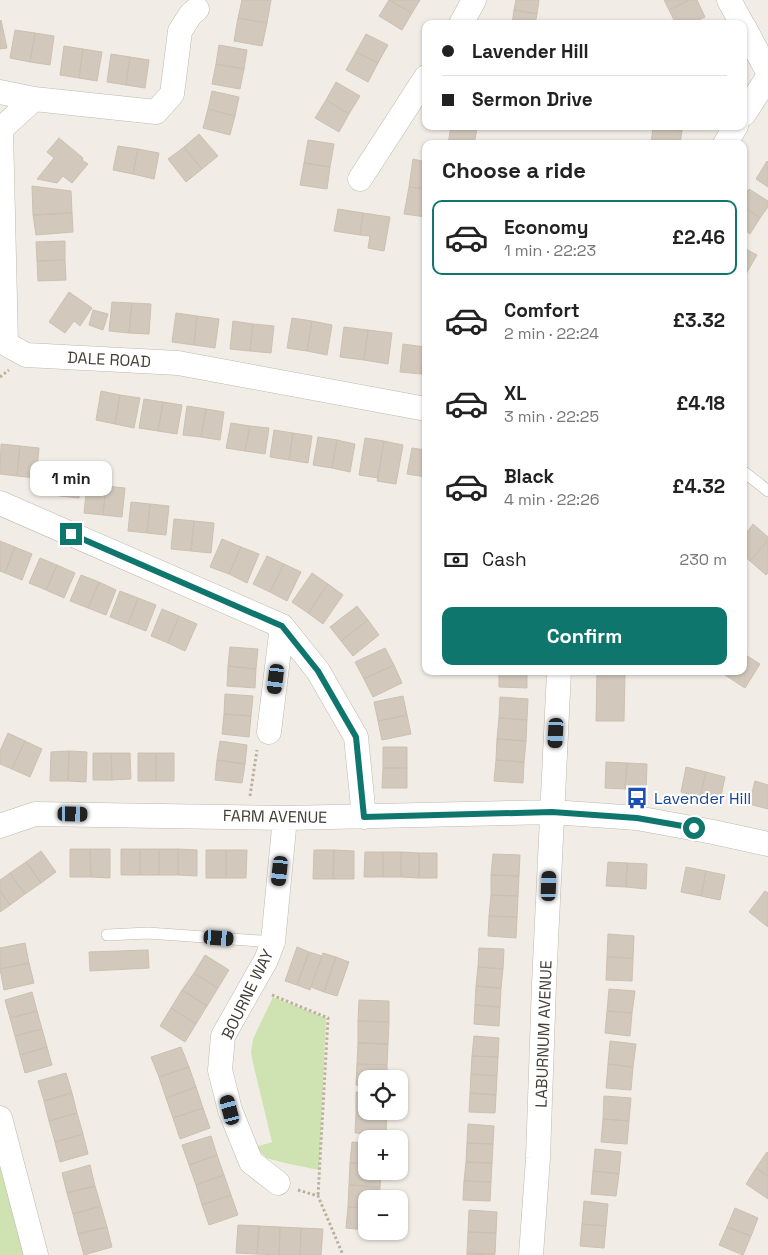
<!DOCTYPE html>
<html lang="en">
<head>
<meta charset="utf-8">
<style>
	:root { --surface:#fff; --page:#f2f2f2; --text:#222; --muted:#767676; --line:#e0e0e0; --accent:#0f766e }
	body { margin:0; font-family:"Space Grotesk",sans-serif; background:var(--page); color:var(--text); height:100vh; display:flex; flex-direction:column; font-size:19px; white-space:nowrap }
	* { box-sizing:border-box; margin:0 }
	p { font-size:16px; color:var(--muted) }
	.icon { flex:none; width:28px; height:28px; fill:none; stroke:currentColor; stroke-width:2; stroke-linecap:round; stroke-linejoin:round }
	.map { position:relative; flex:1; overflow:hidden }
	.details { position:absolute; left:422px; top:140px; width:325px; height:535px; display:flex; flex-direction:column; background:var(--surface); border-radius:10px; box-shadow:0 1px 4px #0004 }
	.details>* { flex:none }
	.banner { position:absolute; left:422px; top:20px; width:325px; height:110px; border-radius:10px; box-shadow:0 1px 4px #0004; display:grid; align-content:center; height:110px; padding:0 20px; background:var(--surface) }
	.tools { position:absolute; left:358px; top:1070px; display:grid; gap:10px }
	.tools a { display:grid; place-items:center; width:50px; height:50px; border-radius:10px; background:var(--surface); box-shadow:0 1px 4px #0004; font-size:25px }
	.end { position:absolute; width:22px; height:22px; margin:-11px; border:6px solid #0f766e; background:#fff; box-shadow:0 0 0 2px #fff }
	.from { border-radius:50% }
	.bubble { position:absolute; height:35px; border-radius:10px; background:var(--surface); box-shadow:0 1px 4px #0004; font-size:16px; font-weight:700; line-height:35px; text-align:center }
	.car { position:absolute; width:15px; height:30px; margin:-15px -8px; border-radius:6px; box-shadow:0 0 4px 1px #0007; background:linear-gradient(#222 24%,#8ab4d8 0 40%,#222 0 76%,#8ab4d8 0 86%,#222 0) }
	.banner b { display:flex; align-items:center; gap:18px; height:48px; font-size:19px }
	.banner b+b { border-top:1px solid var(--line) }
	.banner i { width:12px; height:12px; background:var(--text) }
	ul { padding:0; list-style:none }
	li { display:flex; align-items:center; gap:15px; height:75px; margin:0 10px 8px; padding:0 10px; border:2px solid transparent; border-radius:10px }
	li div { flex:1 }
	li b { display:block; font-size:19px }
	li em { font-style:normal; font-weight:700 }
	li.selected { border-color:var(--accent) }
	li>.icon { width:45px; height:45px; stroke-width:1.5 }
	h2 { padding:0 20px; font-size:22px; line-height:60px }
	.pay { display:flex; align-items:center; gap:12px; height:55px; padding:0 20px; font-size:19px }
	.pay p { margin-inline-start:auto }
	.action { display:flex; gap:10px; margin-top:auto; padding:10px 20px }
	.action a { flex:1; height:58px; border-radius:10px; background:var(--accent); color:#fff; font-size:20px; font-weight:700; line-height:58px; text-align:center }
	.map>svg:first-child { display:block }
	.green { fill:#cee2b2 }
	.building { fill:#d2c9bc; stroke:#ccc0b0 }
	.lines { fill:none; stroke-linecap:round; stroke-linejoin:round }
	.service-casing { stroke:#bfb8ac; stroke-width:12 }
	.minor-casing { stroke:#bfb8ac; stroke-width:25 }
	.path { stroke:#bcb09c; stroke-width:3; stroke-dasharray:2.5 2.5; stroke-linecap:butt }
	.service { stroke:#fff; stroke-width:11 }
	.minor { stroke:#fff; stroke-width:24 }
	.route { stroke:#0f766e; stroke-width:6 }
	.labels { text-anchor:middle; stroke-width:4; stroke-linejoin:round; paint-order:stroke }
	.street-label { font-size:16px; fill:#433e36; stroke:#fff }
	.transit-label { font-size:16px; fill:#164399; stroke:#fff; text-anchor:start }
</style>
</head>
<body>
<div class="map">
<svg width="768" height="1255" viewBox="0 0 768 1255">
	<rect width="100%" height="100%" fill="#f1ede6"/>
	<!-- green -->
	<path class="green" d="M273 997 326 1018 319 1170 285 1163 266 1158 256 1147 272 1142 253 1063 251 1052 253 1039Z
		M0 1154 26 1255H0Z"/>
	<!-- building -->
	<path class="building" d="M242 0H271L267 23 238 18Z
		M389 0 412 13 402 30 379 16Z
		M390 0H420L412 13Z
		M516 0H539L537 14 514 10Z
		M664 0H689L669 10Z
		M689 0H697L705 17 690 24H676L669 10Z
		M514 10 537 14 535 24H512Z
		M238 18 267 23 262 46 234 41Z
		M1 20 7 48 0 49V21Z
		M15 30 35 33 30 62 10 58Z
		M35 33 54 36 50 65 30 62Z
		M366 34 388 45 378 63 356 52Z
		M219 45 247 50 244 69 216 64Z
		M64 46 83 49 79 78 60 75Z
		M83 49 102 52 97 81 79 78Z
		M356 52 378 63 368 82 346 70Z
		M111 54 130 57 126 85 107 82Z
		M130 57 149 60 145 88 126 85Z
		M216 64 244 69 240 89 212 84Z
		M336 82 360 96 349 114 326 100Z
		M212 91 239 97 235 116 208 109Z
		M326 100 349 114 339 132 315 118Z
		M208 109 235 116 230 135 203 128Z
		M451 126H461L477 129 474 144H448Z
		M653 126H683L682 131Z
		M653 127 682 131 680 144H651Z
		M199 134 218 156 202 169 184 147Z
		M59 138 83 158 82 160 88 164 72 183 63 176 57 183 37 179 54 158 47 152Z
		M308 140 334 144 330 167 304 163Z
		M118 146 138 149 133 174 113 170Z
		M184 147 202 169 186 182 168 159Z
		M138 149 159 153 154 179 133 174Z
		M413 159 426 162V189L409 187Z
		M767 161 768 162V187L756 179Z
		M304 163 330 167 327 189 300 185Z
		M32 186 71 191 72 213 33 215Z
		M409 187 426 189V217L404 214Z
		M749 189 768 201V207L760 218 744 207V197Z
		M744 207 760 218 750 234 744 229Z
		M338 209 363 213 360 235 334 231Z
		M72 213 73 232 36 235 33 215Z
		M363 213 390 217 384 251 368 248 370 236 360 235Z
		M65 241V260L37 261 36 242Z
		M744 248 757 255 746 274 744 272Z
		M65 260 66 280 38 281 37 261Z
		M69 292 92 308 80 326 74 321 65 333 49 322Z
		M112 302 132 303 129 333 109 331Z
		M132 303 151 304 149 334 129 333Z
		M93 310 108 314 103 330 89 325Z
		M176 313 197 316 194 345 172 342Z
		M197 316 219 319 215 348 194 345Z
		M292 318 312 321 307 351 287 348Z
		M233 321 253 324 250 351 230 349Z
		M312 321 332 325 327 355 307 351Z
		M253 324 274 326 271 353 250 351Z
		M344 327 368 330 364 360 340 357Z
		M368 330 392 333 388 364 364 360Z
		M403 344 425 347 421 374 400 372Z
		M425 347H426V375L421 374Z
		M101 391 120 395 115 424 96 420Z
		M120 395 140 398 134 428 115 424Z
		M144 399 163 402 158 431 139 428Z
		M163 402 182 405 177 434 158 431Z
		M187 406 206 409 201 437 183 435Z
		M206 409 224 412 220 440 201 437Z
		M231 423 250 426 245 451 226 448Z
		M250 426 269 428 265 454 245 451Z
		M274 430 293 433 289 460 270 457Z
		M293 433 312 436 308 463 289 460Z
		M318 437 337 440 332 468 313 465Z
		M365 438 384 441 378 478 359 475Z
		M337 440 355 444 350 472 332 468Z
		M384 441 403 445 396 484 377 481Z
		M1 444 20 446 17 476 0 474Z
		M20 446 39 448 36 478 17 476Z
		M412 448 426 450V477L407 474Z
		M44 465 63 468 60 496 41 493Z
		M63 468 83 470 79 498 60 496Z
		M87 485 106 486 103 515 84 513Z
		M106 486 125 488 122 517 103 515Z
		M131 502 150 504 147 533 128 531Z
		M150 504 169 506 166 535 147 533Z
		M174 519 194 521 191 551 171 549Z
		M194 521 214 523 211 553 191 551Z
		M753 524 768 537V540L750 561 744 556V536Z
		M222 539 241 547 229 574 210 567Z
		M768 540V573L766 575 750 561Z
		M0 541 15 547 5 573 0 571Z
		M15 547 32 554 22 580 5 573Z
		M241 547 259 554 247 583 229 574Z
		M267 556 284 564 270 592 253 584Z
		M40 558 57 565 46 590 29 583Z
		M284 564 301 572 287 601 270 592Z
		M57 565 75 573 64 598 46 590Z
		M312 573 328 584 308 613 292 602Z
		M81 575 99 582 88 608 70 601Z
		M99 582 116 590 106 615 88 608Z
		M328 584 343 595 323 624 308 613Z
		M120 591 138 598 128 624 110 617Z
		M138 598 156 605 146 631 128 624Z
		M357 606 368 620 341 641 330 627Z
		M162 609 179 616 168 643 151 636Z
		M179 616 197 624 185 651 168 643Z
		M368 620 379 635 353 656 341 641Z
		M230 647 258 649 256 669 228 666Z
		M385 648 394 665 364 679 355 662Z
		M744 654 760 664 745 688 728 677 731 671H744Z
		M394 665 402 683 373 697 364 679Z
		M228 666 256 669 255 688 227 686Z
		M499 671H527V688L499 687Z
		M597 671H625L624 721H596Z
		M719 671H731L728 677Z
		M225 694 253 696 251 716 224 714Z
		M403 696 407 715 378 721 374 702Z
		M500 697 528 699 527 720 499 718Z
		M224 714 251 716 249 737 222 734Z
		M407 715 411 734 382 740 378 721Z
		M499 718 527 720 526 741 497 739Z
		M8 733 25 741 12 769 0 764V751Z
		M497 739 526 741 524 762 496 760Z
		M25 741 42 749 30 777 12 769Z
		M220 741 247 745 245 764 217 760Z
		M383 747H407V768H383Z
		M69 751 87 752 86 782 68 781Z
		M69 751 68 781H50L51 752Z
		M93 753H111L112 780H93Z
		M111 753H130L131 779 112 780Z
		M138 753H156V781H138Z
		M156 753H174V781H156Z
		M217 760 245 764 242 783 215 780Z
		M496 760 524 762 523 783 494 781Z
		M606 762 627 763 625 789 605 788Z
		M627 763 647 764 646 790 625 789Z
		M686 767 706 772 700 797 681 792Z
		M383 768H407V788H382Z
		M706 772 725 777 720 801 700 797Z
		M755 781 768 785V809L749 804Z
		M70 849H90L91 877H70Z
		M90 849H110V878L91 877Z
		M121 849H140V875H121Z
		M140 849H159V875H140Z
		M159 849H178V875H159Z
		M178 849 197 850V876L178 875Z
		M206 850H226V878H206Z
		M226 850H247L246 878H226Z
		M314 850H334L333 879H313Z
		M334 850 354 851V879H333Z
		M41 851 56 872 41 883 26 862Z
		M365 852H383V877H364Z
		M383 852H401V877H383Z
		M401 852 419 853V878L401 877Z
		M419 853H437V878H419Z
		M493 854 520 855 519 876 491 875Z
		M26 862 41 883 25 894 10 873Z
		M608 862 627 863 626 887 606 886Z
		M627 863 647 864 646 889 626 887Z
		M686 867 706 871 701 896 681 892Z
		M706 871 725 875 720 900 701 896Z
		M10 873 25 894 10 905 0 891V880Z
		M491 875 519 876 518 896 491 895Z
		M0 891 10 905 0 912Z
		M765 891 768 893V927L749 912Z
		M491 895 518 896 517 917 489 916Z
		M489 916 517 917 516 938 488 936Z
		M608 934 634 936 633 958 607 957Z
		M25 943 29 963 0 969V948Z
		M297 947 309 952 297 985 285 981Z
		M479 948 504 949 503 969 478 967Z
		M148 950 149 968 90 971 89 952Z
		M309 952 322 956 310 990 297 985Z
		M323 953 336 957 324 992 311 987Z
		M205 955 229 970 218 988 194 973Z
		M336 957 349 962 337 996 324 992Z
		M607 957 633 958 632 981 606 980Z
		M29 963 34 983 4 990 0 969Z
		M478 967 503 969 501 988 476 986Z
		M194 973 218 988 207 1006 182 990Z
		M476 986 501 988 500 1007 475 1005Z
		M609 989 635 991 632 1013 607 1011Z
		M182 990 207 1006 196 1024 171 1008Z
		M32 992 37 1011 10 1018 5 1000Z
		M359 1000 389 1001V1022L358 1021Z
		M475 1005 500 1007 499 1026 474 1024Z
		M171 1008 196 1024 185 1042 160 1026Z
		M37 1011 42 1029 15 1036 10 1018Z
		M607 1011 632 1013 630 1036 605 1033Z
		M358 1021 389 1022 388 1044 358 1043Z
		M42 1029 47 1047 20 1055 15 1036Z
		M474 1036 499 1038 498 1057 472 1056Z
		M610 1041 636 1044 633 1067 608 1064Z
		M358 1043 388 1044 387 1065 357 1064Z
		M47 1047 52 1065 25 1073 20 1055Z
		M181 1047 189 1067 159 1077 151 1057Z
		M472 1056 498 1057 497 1076 471 1074Z
		M357 1064 387 1065V1079H366V1086L356 1085Z
		M608 1064 633 1067 631 1090 606 1088Z
		M189 1067 196 1087 166 1098 159 1077Z
		M66 1073 72 1093 44 1101 38 1081Z
		M471 1074 497 1076 496 1095 470 1093Z
		M196 1087 203 1108 173 1118 166 1098Z
		M356 1092 366 1093V1111H387V1114L356 1113Z
		M72 1093 77 1113 49 1121 44 1101Z
		M470 1093 496 1095 495 1113 469 1112Z
		M604 1096 631 1098 629 1121 603 1119Z
		M203 1108 210 1128 180 1139 173 1118Z
		M77 1113 83 1134 55 1142 49 1121Z
		M356 1113 387 1114 386 1134 355 1133Z
		M603 1119 629 1121 627 1144 601 1142Z
		M468 1124 494 1126 493 1144 467 1143Z
		M83 1134 88 1154 60 1162 55 1142Z
		M211 1136 217 1155 189 1165 182 1145Z
		M352 1142 366 1143V1164L350 1163Z
		M467 1143 493 1144 492 1163 466 1162Z
		M595 1149 621 1152 619 1174 593 1171Z
		M767 1152 768 1153V1176L756 1168Z
		M217 1155 224 1175 196 1185 189 1165Z
		M466 1162 492 1163 491 1182 464 1181Z
		M350 1163 366 1164V1171H381L380 1187 349 1185Z
		M90 1165 95 1186 67 1193 62 1173Z
		M756 1168 768 1176V1199L746 1184Z
		M593 1171 619 1174 616 1196 591 1194Z
		M224 1175 231 1195 202 1205 196 1185Z
		M464 1181 491 1182 490 1201 463 1200Z
		M349 1185 380 1187 379 1199H366V1208L348 1207Z
		M95 1186 101 1206 73 1214 67 1193Z
		M231 1195 238 1215 209 1225 202 1205Z
		M584 1201 608 1204 606 1226 582 1224Z
		M101 1206 107 1227 78 1234 73 1214Z
		M348 1207 366 1208V1230L346 1228Z
		M735 1208 758 1218 751 1236 727 1227Z
		M469 1210 497 1212 496 1233 468 1232Z
		M582 1224 606 1226 604 1248 580 1246Z
		M238 1225 259 1226 257 1254 236 1253Z
		M259 1226 280 1227 279 1255 257 1254Z
		M107 1227 112 1247 84 1255 78 1234Z
		M280 1227 301 1228 300 1255H279Z
		M727 1227 751 1236 743 1255 719 1245Z
		M301 1228 323 1229 321 1255H300Z
		M468 1232 496 1233 495 1254 467 1253Z
		M467 1253 495 1254 467 1255Z"/>
	<g class="lines">
		<!-- service casing -->
		<g class="service-casing">
			<path id="service" d="M744 472 768 491
				M107 935 148 933 273 942"/>
		</g>
		<!-- minor casing -->
		<g class="minor-casing">
			<path id="minor" d="M729 0 742 24
				M197 9 191 14 180 31 172 94 156 112 34 99 1 129 6 344 26 355 178 363 426 409
				M461 24 474 0
				M744 27 768 72
				M0 92 34 99
				M744 114 768 77
				M725 144 736 126
				M360 179 426 77
				M0 503 282 626 269 732
				M282 626 318 671 356 737 364 817
				M0 826 35 814 285 818 552 812 637 818 713 832 768 844
				M0 1118 36 1255
				M278 1183 251 1162 230 1110 220 1070 223 1036 266 960 273 942 285 818
				M531 1255 538 1158 544 984 559 671"/>
		</g>
		<!-- path -->
		<path class="path" d="M0 377 9 370
			M250 796 257 750
			M272 995 328 1018 318 1196
			M298 1190 318 1196 343 1255"/>
		<!-- service -->
		<use href="#service" class="service"/>
		<!-- minor -->
		<use href="#minor" class="minor"/>
	</g>
	<g class="lines">
		<!-- route -->
		<path class="route" d="M71 534 282 626 318 671 356 737 364 817 552 812 637 818 694 828"/>
	</g>
	<!-- icons -->
	<defs>
		<g id="bus-bare" transform="scale(1.725)"><path d="M-5-6H5V4H4V6H2V4H-2V6H-4V4H-5ZM-3.5-4V0h7V-4ZM-3.5 1.2v1.5H-2V1.2ZM2 1.2v1.5H3.5V1.2Z" fill="#1a4fb4" stroke="#fff" stroke-width="2.5" paint-order="stroke"/></g>
	</defs>
	<g fill-rule="evenodd">
		<use href="#bus-bare" x="637" y="798"/>
	</g>
	<g class="labels">
		<!-- street labels -->
		<g class="street-label">
			<text transform="translate(109 359) rotate(3)" y="6">DALE ROAD</text>
			<text transform="translate(275 816) rotate(1)" y="6">FARM AVENUE</text>
			<text transform="translate(247 994) rotate(-64)" y="6">BOURNE WAY</text>
			<text transform="translate(543 1034) rotate(-88)" y="6">LABURNUM AVENUE</text>
		</g>
		<!-- transit labels -->
		<g class="transit-label">
			<text x="654" y="804">Lavender Hill</text>
		</g>
	</g>
</svg>
<div class="tools">
<a><svg class="icon" aria-label="locate" viewBox="0 0 24 24"><circle cx="12" cy="12" r="6"/><path d="M12 2v4M12 18v4M2 12h4M18 12h4"/></svg></a>
<a>+</a>
<a>−</a>
</div>
<i class="end from" style="left:694px;top:828px"></i>
<i class="end" style="left:71px;top:534px"></i>
<div class="bubble" style="left:30px;top:461px;width:82px">1 min</div>
<i class="car" style="left:276px;top:679px;rotate:187deg"></i>
<i class="car" style="left:556px;top:733px;rotate:183deg"></i>
<i class="car" style="left:73px;top:814px;rotate:91deg"></i>
<i class="car" style="left:280px;top:871px;rotate:186deg"></i>
<i class="car" style="left:549px;top:886px;rotate:2deg"></i>
<i class="car" style="left:219px;top:938px;rotate:94deg"></i>
<i class="car" style="left:230px;top:1110px;rotate:345deg"></i>
<div class="banner">
<b><i class="from"></i>Lavender Hill</b>
<b><i></i>Sermon Drive</b>
</div>
<section class="details">
<h2>Choose a ride</h2>
<ul>
<li class="selected"><svg class="icon" aria-label="car" viewBox="0 0 24 24"><path d="M5 17H2v-5l4-1 3-4h7l3 4 3 1v5h-3M9 17h6M6 11h13"/><circle cx="7" cy="17" r="2"/><circle cx="17" cy="17" r="2"/></svg><div><b>Economy</b><p>1 min · 22:23</p></div><em>£2.46</em></li>
<li><svg class="icon" aria-label="car" viewBox="0 0 24 24"><path d="M5 17H2v-5l4-1 3-4h7l3 4 3 1v5h-3M9 17h6M6 11h13"/><circle cx="7" cy="17" r="2"/><circle cx="17" cy="17" r="2"/></svg><div><b>Comfort</b><p>2 min · 22:24</p></div><em>£3.32</em></li>
<li><svg class="icon" aria-label="car" viewBox="0 0 24 24"><path d="M5 17H2v-5l4-1 3-4h7l3 4 3 1v5h-3M9 17h6M6 11h13"/><circle cx="7" cy="17" r="2"/><circle cx="17" cy="17" r="2"/></svg><div><b>XL</b><p>3 min · 22:25</p></div><em>£4.18</em></li>
<li><svg class="icon" aria-label="car" viewBox="0 0 24 24"><path d="M5 17H2v-5l4-1 3-4h7l3 4 3 1v5h-3M9 17h6M6 11h13"/><circle cx="7" cy="17" r="2"/><circle cx="17" cy="17" r="2"/></svg><div><b>Black</b><p>4 min · 22:26</p></div><em>£4.32</em></li>
</ul>
<div class="pay"><svg class="icon" aria-label="cash" viewBox="0 0 24 24"><path d="M3 7h18v10H3z"/><circle cx="12" cy="12" r="2"/></svg>Cash<p>230 m</p></div>
<div class="action"><a>Confirm</a></div>
</section>
</div>
</body>
</html>
